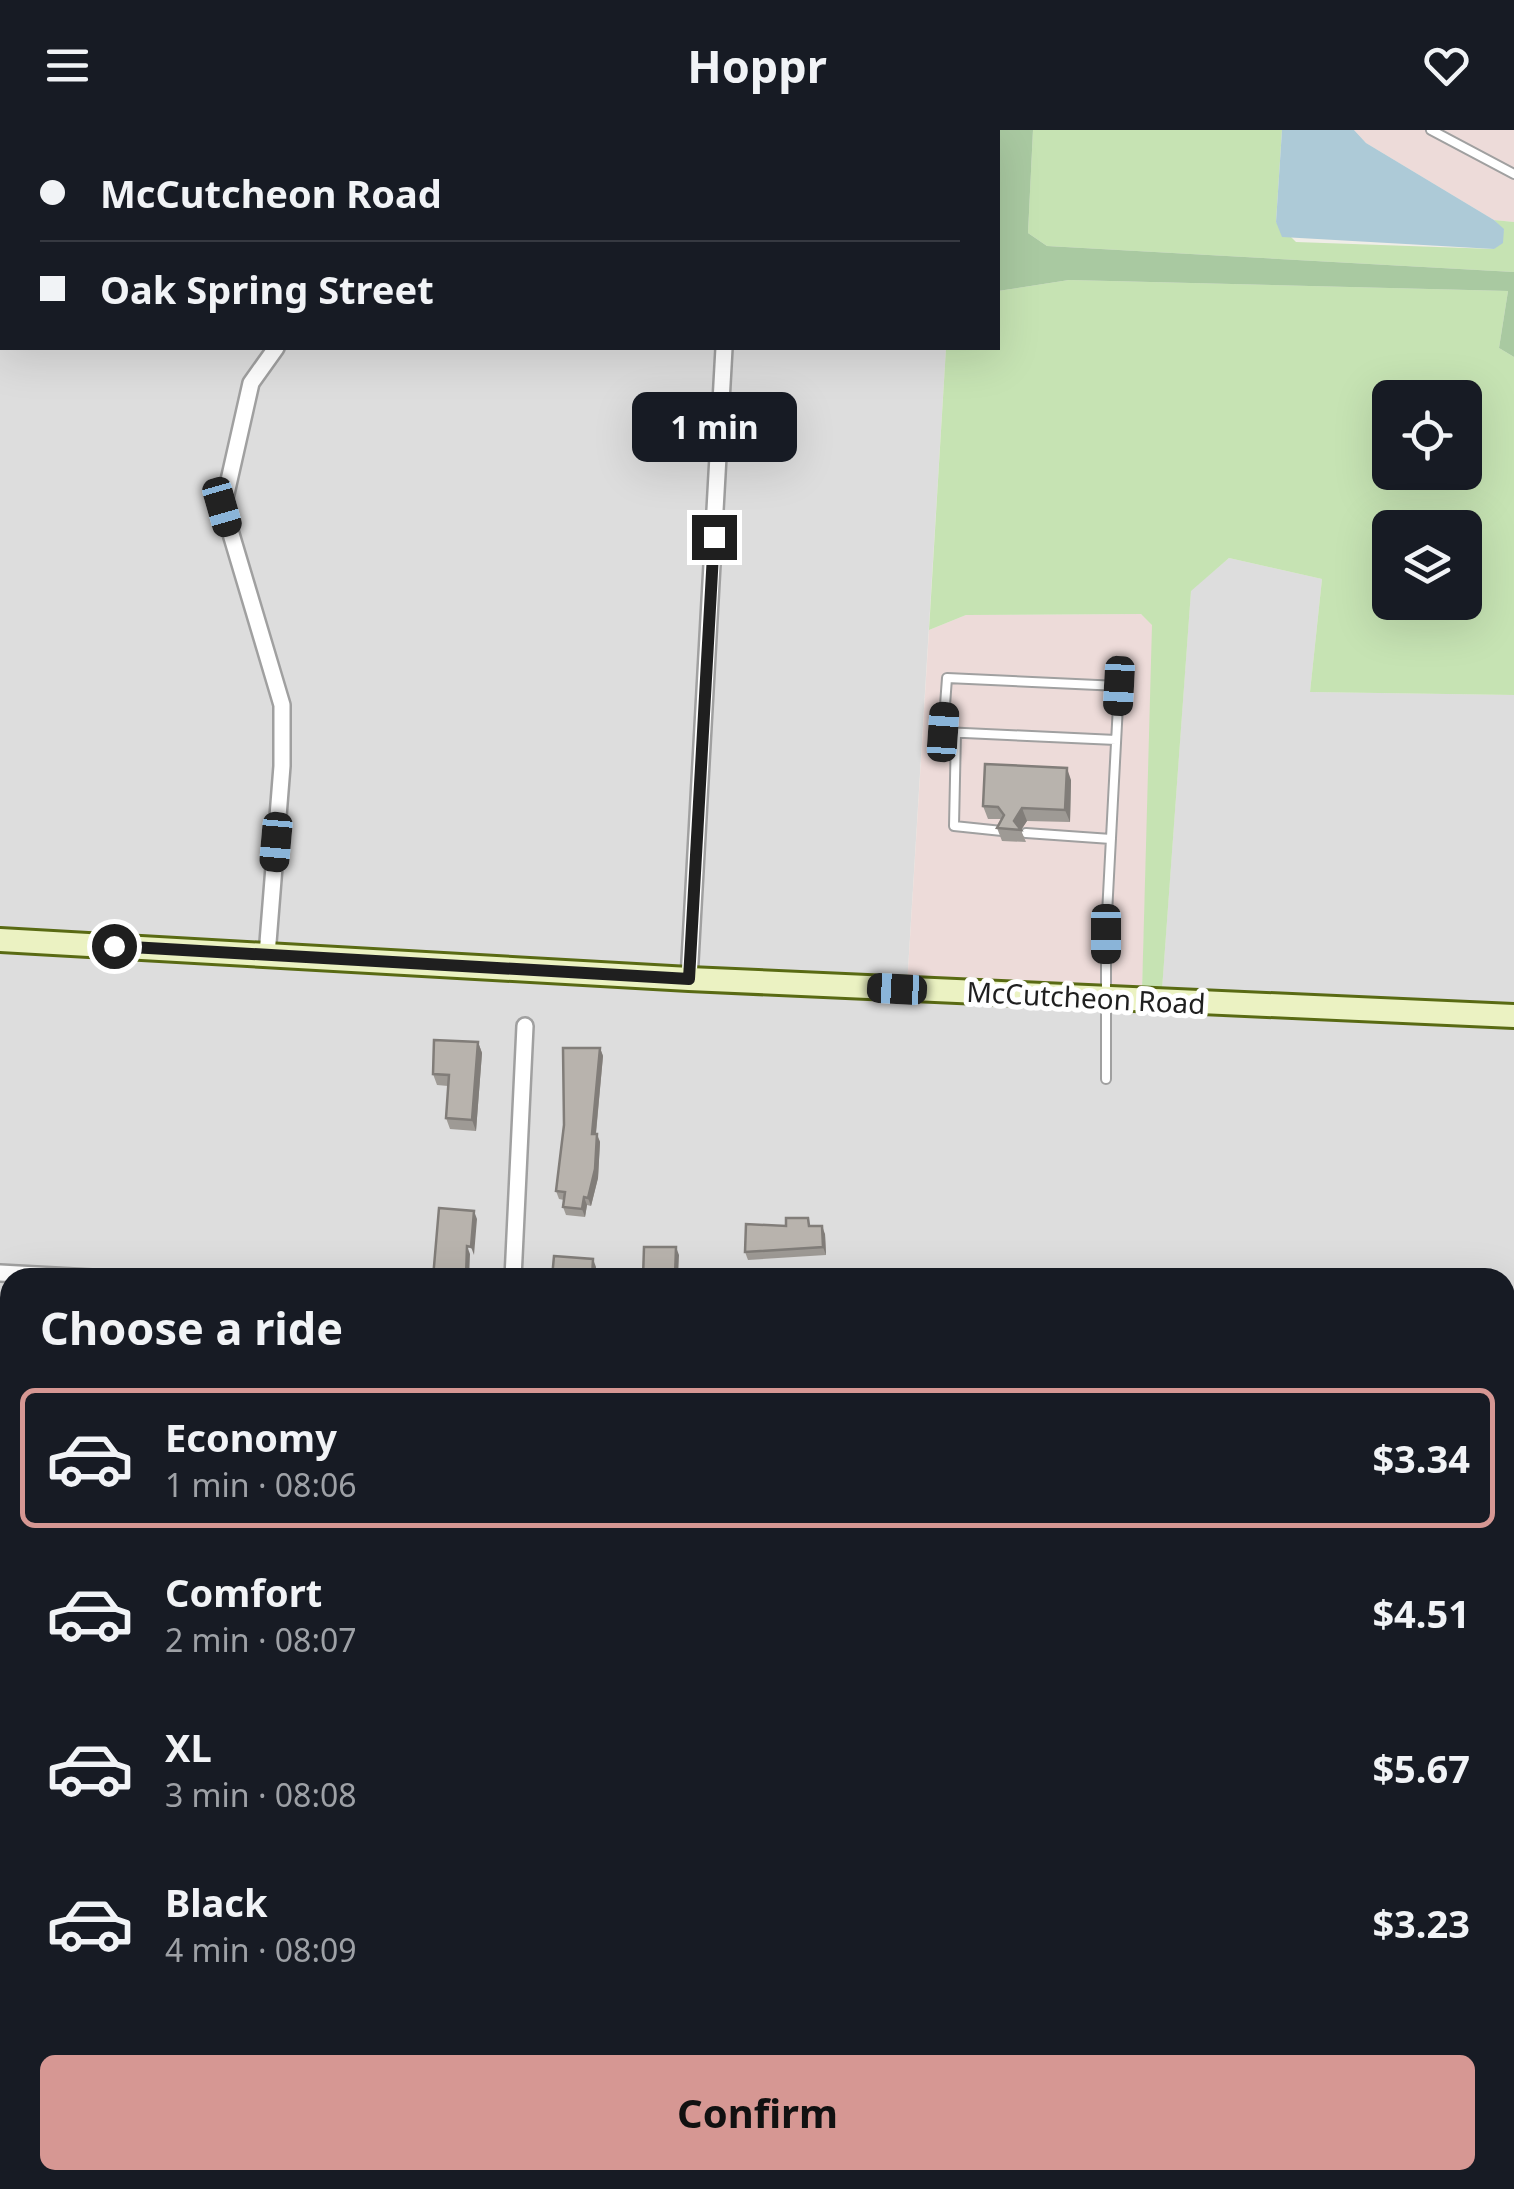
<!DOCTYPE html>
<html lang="en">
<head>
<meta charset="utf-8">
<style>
	:root { --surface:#171b24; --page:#20242c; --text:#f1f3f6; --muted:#9ea1a6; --line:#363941; --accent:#d69793 }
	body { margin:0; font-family:"Noto Sans",sans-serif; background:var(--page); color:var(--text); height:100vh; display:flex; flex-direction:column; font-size:38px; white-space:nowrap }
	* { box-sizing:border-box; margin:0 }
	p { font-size:32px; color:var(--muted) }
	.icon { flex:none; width:55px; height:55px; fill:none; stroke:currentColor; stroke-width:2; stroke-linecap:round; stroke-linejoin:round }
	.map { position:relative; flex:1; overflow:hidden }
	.sheet { position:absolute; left:0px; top:1138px; width:1515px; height:922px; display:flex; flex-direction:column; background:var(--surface); border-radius:30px 30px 0 0; box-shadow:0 10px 40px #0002 }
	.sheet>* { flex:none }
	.guide { position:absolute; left:0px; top:0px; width:1000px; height:220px; box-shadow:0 10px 40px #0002; display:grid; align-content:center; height:220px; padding:0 40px; background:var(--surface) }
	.tools { position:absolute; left:1372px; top:250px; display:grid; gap:20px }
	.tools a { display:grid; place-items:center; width:110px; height:110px; border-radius:15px; background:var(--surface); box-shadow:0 10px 40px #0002; font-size:50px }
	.end { position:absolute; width:45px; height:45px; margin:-22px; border:12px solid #1f1f1f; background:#fff; box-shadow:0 0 0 5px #fff }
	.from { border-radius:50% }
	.bubble { position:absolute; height:70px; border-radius:15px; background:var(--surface); box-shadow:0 10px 40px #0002; font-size:32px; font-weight:700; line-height:70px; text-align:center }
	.car { position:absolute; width:30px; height:60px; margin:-30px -15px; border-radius:12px; box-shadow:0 0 8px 2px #0007; background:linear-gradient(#222 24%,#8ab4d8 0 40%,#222 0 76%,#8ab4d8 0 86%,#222 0) }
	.guide b { display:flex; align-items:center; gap:35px; height:95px; font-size:38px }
	.guide b+b { border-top:2px solid var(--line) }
	.guide i { width:25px; height:25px; background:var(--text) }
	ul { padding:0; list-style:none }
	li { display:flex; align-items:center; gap:30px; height:140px; margin:0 20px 15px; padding:0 20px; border:5px solid transparent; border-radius:15px }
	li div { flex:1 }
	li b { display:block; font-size:38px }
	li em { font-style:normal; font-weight:700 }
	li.active { border-color:var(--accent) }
	li>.icon { width:90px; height:90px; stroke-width:1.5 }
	h2 { padding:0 40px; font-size:45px; line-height:120px }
	.cta { display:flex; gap:20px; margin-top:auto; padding:20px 40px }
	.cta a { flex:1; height:115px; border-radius:15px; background:var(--accent); color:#111; font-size:40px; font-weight:700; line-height:115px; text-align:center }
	header { display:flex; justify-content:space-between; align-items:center; height:130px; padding:0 40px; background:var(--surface); font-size:45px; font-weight:700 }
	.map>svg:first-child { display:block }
	.residential { fill:#ddd }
	.commercial { fill:#eddbd9 }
	.grass { fill:#c6e3b3; fill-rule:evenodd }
	.forest { fill:#a9c9a1 }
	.water { fill:#adcad7 }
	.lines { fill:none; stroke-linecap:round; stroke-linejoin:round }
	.lane-casing { stroke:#a0a0a0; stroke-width:12 }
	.street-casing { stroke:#a0a0a0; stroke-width:20 }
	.secondary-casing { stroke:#596a13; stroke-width:28 }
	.lane { stroke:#fff; stroke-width:8 }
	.street { stroke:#fff; stroke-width:15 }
	.secondary { stroke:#ebf2c2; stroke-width:22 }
	.wall { fill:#9e9a95 }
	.shaded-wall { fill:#817d79 }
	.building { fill:#b8b3ad; stroke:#817d79; stroke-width:2.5 }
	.route { stroke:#1f1f1f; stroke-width:12 }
	.labels { text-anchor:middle; stroke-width:10; stroke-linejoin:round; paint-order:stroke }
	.street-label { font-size:28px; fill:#1f1f1f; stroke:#fff }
</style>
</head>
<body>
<header><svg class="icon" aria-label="menu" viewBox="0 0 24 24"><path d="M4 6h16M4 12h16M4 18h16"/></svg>Hoppr<svg class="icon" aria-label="heart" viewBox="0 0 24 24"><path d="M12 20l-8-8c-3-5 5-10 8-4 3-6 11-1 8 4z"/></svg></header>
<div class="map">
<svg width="1514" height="2059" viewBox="0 0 1514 2059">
	<rect width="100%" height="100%" fill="#efede7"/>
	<!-- residential -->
	<path class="residential" d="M0 0 43 2H2V218H946L907 856 1162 859 1191 460 1229 428 1322 449 1310 562 1514 565V1480H1505V1148H10V2050H1505V1507L1514 1508V2059H0Z
		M53 0H938V2H50Z"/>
	<!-- commercial -->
	<path class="commercial" d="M1354 0H1514V92L1494 90 1366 13Z
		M1141 484 1153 495 1142 868 907 857 929 500 966 485Z"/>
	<!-- grass -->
	<path class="grass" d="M1033 0H1282L1276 92 1296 112 1494 119 1504 100 1494 90 1514 92V142L1047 116 1028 103Z
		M1069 150 1508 161 1499 218 1514 227V565L1310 562 1322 449 1229 428 1191 461 1162 860 1142 861 1152 495 1141 484 966 485 929 500 946 218H998V161ZM1390 268H1465V342H1390ZM1390 398H1465V472H1390Z"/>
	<!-- forest -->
	<path class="forest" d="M938 0H1033L1028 103 1047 116 1514 142V227L1499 218 1508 161 1069 150 998 161V2Z"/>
	<!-- water -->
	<path class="water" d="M1282 0H1354L1366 13 1494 90 1504 99 1503 113 1494 119 1282 107 1276 92Z"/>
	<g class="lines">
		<!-- lane casing -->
		<g class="lane-casing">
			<path id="lane" d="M1431 0 1514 44
				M956 602 954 696 1002 701
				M1026 703 1111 709
				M1106 949V803L1119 556 947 548 943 602 1116 610"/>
		</g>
		<!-- street casing -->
		<g class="street-casing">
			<path id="street" d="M551 0 598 2
				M359 2V0
				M735 2V0
				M267 825 282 636V575L223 377 251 253 276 218
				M689 849 724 218
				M0 1143 92 1148
				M513 1148 525 896
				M1505 1218H1514
				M0 1296H10
				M1505 1380H1514
				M0 1570H10
				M1505 1650 1514 1653
				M1505 2007 1514 2008
				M595 2050 651 2059
				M520 2059V2050"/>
		</g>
		<!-- secondary casing -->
		<g class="secondary-casing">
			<path id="secondary" d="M0 810 689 849 1514 886"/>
		</g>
		<!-- lane -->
		<use href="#lane" class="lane"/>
		<!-- street -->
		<use href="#street" class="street"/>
		<!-- secondary -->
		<use href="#secondary" class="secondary"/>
	</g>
	<!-- wall -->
	<path class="wall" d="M1071 650 1070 692 1027 691 1021 700 1026 712 1002 711 997 698 1002 689H988L983 676Z
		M478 912 482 923 476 1001 450 999 446 988 448 956 437 955 433 944Z
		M600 918 603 926 596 1004 600 1012 598 1048 591 1076 587 1075 585 1087 566 1085 563 1077 564 1070 559 1069 556 1061Z
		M811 1096 825 1104 826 1125 748 1130 745 1122Z
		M1505 1545H1511L1514 1553V1613L1505 1612Z
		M1505 1671 1514 1674V1745L1505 1742Z
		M1505 1787H1514V1942H1505Z
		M1282 2050H1505L1514 2059H1285Z"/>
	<!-- shaded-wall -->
	<path class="shaded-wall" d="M1067 638 1071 650 1070 692 1065 680Z
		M1022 678 1027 691 1021 700 1014 691Z
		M478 912 482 923 476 1001 472 990Z
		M600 918 603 926 595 1012 592 1004Z
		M597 1004 600 1012 598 1048 591 1076 588 1068Z
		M584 1067 587 1075 585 1087 582 1079Z
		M474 1081 477 1089 474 1125 471 1117Z
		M822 1096 825 1104 826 1125 823 1117Z
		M467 1116 470 1124 469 1148H466Z
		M676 1117 679 1125 678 1148H675Z
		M593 1129 596 1137 595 1148H592Z
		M1511 1545 1514 1553V1605L1508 1589Z"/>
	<!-- building -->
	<path class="building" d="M985 634 1067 638 1065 680 1022 678 1014 691 1021 700 997 698 1004 685 998 677 983 676Z
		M434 910 478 912 472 990 446 988 449 945 433 944Z
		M563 918H600L592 1004H597L595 1039 588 1068 584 1067 582 1079 563 1077 565 1062 556 1061 564 995Z
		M439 1078 474 1081 471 1117 467 1116 466 1148H433Z
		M786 1088H808L809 1096H822L823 1117 745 1122 746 1094 786 1096Z
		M644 1117H676L675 1148H643Z
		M554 1126 593 1129 592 1148H552Z
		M1505 1545H1511L1508 1589H1505Z
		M1505 1671 1514 1674V1724L1505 1721Z
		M1505 1787H1514V1918H1505Z
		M1505 2018 1514 2019V2059H1465L1347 2050H1505Z"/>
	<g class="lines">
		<!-- route -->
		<path class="route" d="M114 816 689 849 714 407"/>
	</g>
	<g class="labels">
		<!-- street labels -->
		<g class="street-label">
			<text transform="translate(1086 868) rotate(3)" y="10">McCutcheon Road</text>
		</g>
	</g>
</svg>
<div class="tools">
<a><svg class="icon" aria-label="locate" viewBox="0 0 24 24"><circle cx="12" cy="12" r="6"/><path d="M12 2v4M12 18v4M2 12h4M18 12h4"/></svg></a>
<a><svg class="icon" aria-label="layers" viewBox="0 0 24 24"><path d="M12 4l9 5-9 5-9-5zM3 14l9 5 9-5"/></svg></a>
</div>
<i class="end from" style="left:114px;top:816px"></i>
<i class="end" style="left:714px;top:407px"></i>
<div class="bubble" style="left:632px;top:262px;width:165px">1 min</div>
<i class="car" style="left:222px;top:377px;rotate:164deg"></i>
<i class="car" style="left:1119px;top:556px;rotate:183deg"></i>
<i class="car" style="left:943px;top:602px;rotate:4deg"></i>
<i class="car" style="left:276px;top:712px;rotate:185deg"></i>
<i class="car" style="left:1106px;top:804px;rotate:180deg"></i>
<i class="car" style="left:897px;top:859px;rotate:273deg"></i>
<div class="guide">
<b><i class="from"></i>McCutcheon Road</b>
<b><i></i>Oak Spring Street</b>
</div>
<section class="sheet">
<h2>Choose a ride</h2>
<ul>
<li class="active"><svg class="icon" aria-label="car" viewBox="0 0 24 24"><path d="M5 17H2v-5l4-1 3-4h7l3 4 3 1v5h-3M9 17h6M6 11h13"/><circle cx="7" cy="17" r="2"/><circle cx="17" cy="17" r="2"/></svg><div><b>Economy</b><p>1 min · 08:06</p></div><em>$3.34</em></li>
<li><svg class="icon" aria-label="car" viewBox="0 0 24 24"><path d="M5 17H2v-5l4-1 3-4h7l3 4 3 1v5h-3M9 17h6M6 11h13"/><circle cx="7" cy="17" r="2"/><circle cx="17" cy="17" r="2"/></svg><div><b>Comfort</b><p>2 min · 08:07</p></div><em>$4.51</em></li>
<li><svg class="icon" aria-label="car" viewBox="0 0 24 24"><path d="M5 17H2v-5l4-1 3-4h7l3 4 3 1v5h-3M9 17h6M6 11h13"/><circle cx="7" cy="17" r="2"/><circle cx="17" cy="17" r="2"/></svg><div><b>XL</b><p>3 min · 08:08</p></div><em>$5.67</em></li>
<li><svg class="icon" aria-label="car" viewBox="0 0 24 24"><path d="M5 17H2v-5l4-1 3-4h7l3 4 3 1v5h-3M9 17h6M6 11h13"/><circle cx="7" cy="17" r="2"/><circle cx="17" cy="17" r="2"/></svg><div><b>Black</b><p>4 min · 08:09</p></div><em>$3.23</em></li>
</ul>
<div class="cta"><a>Confirm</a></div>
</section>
</div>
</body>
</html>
